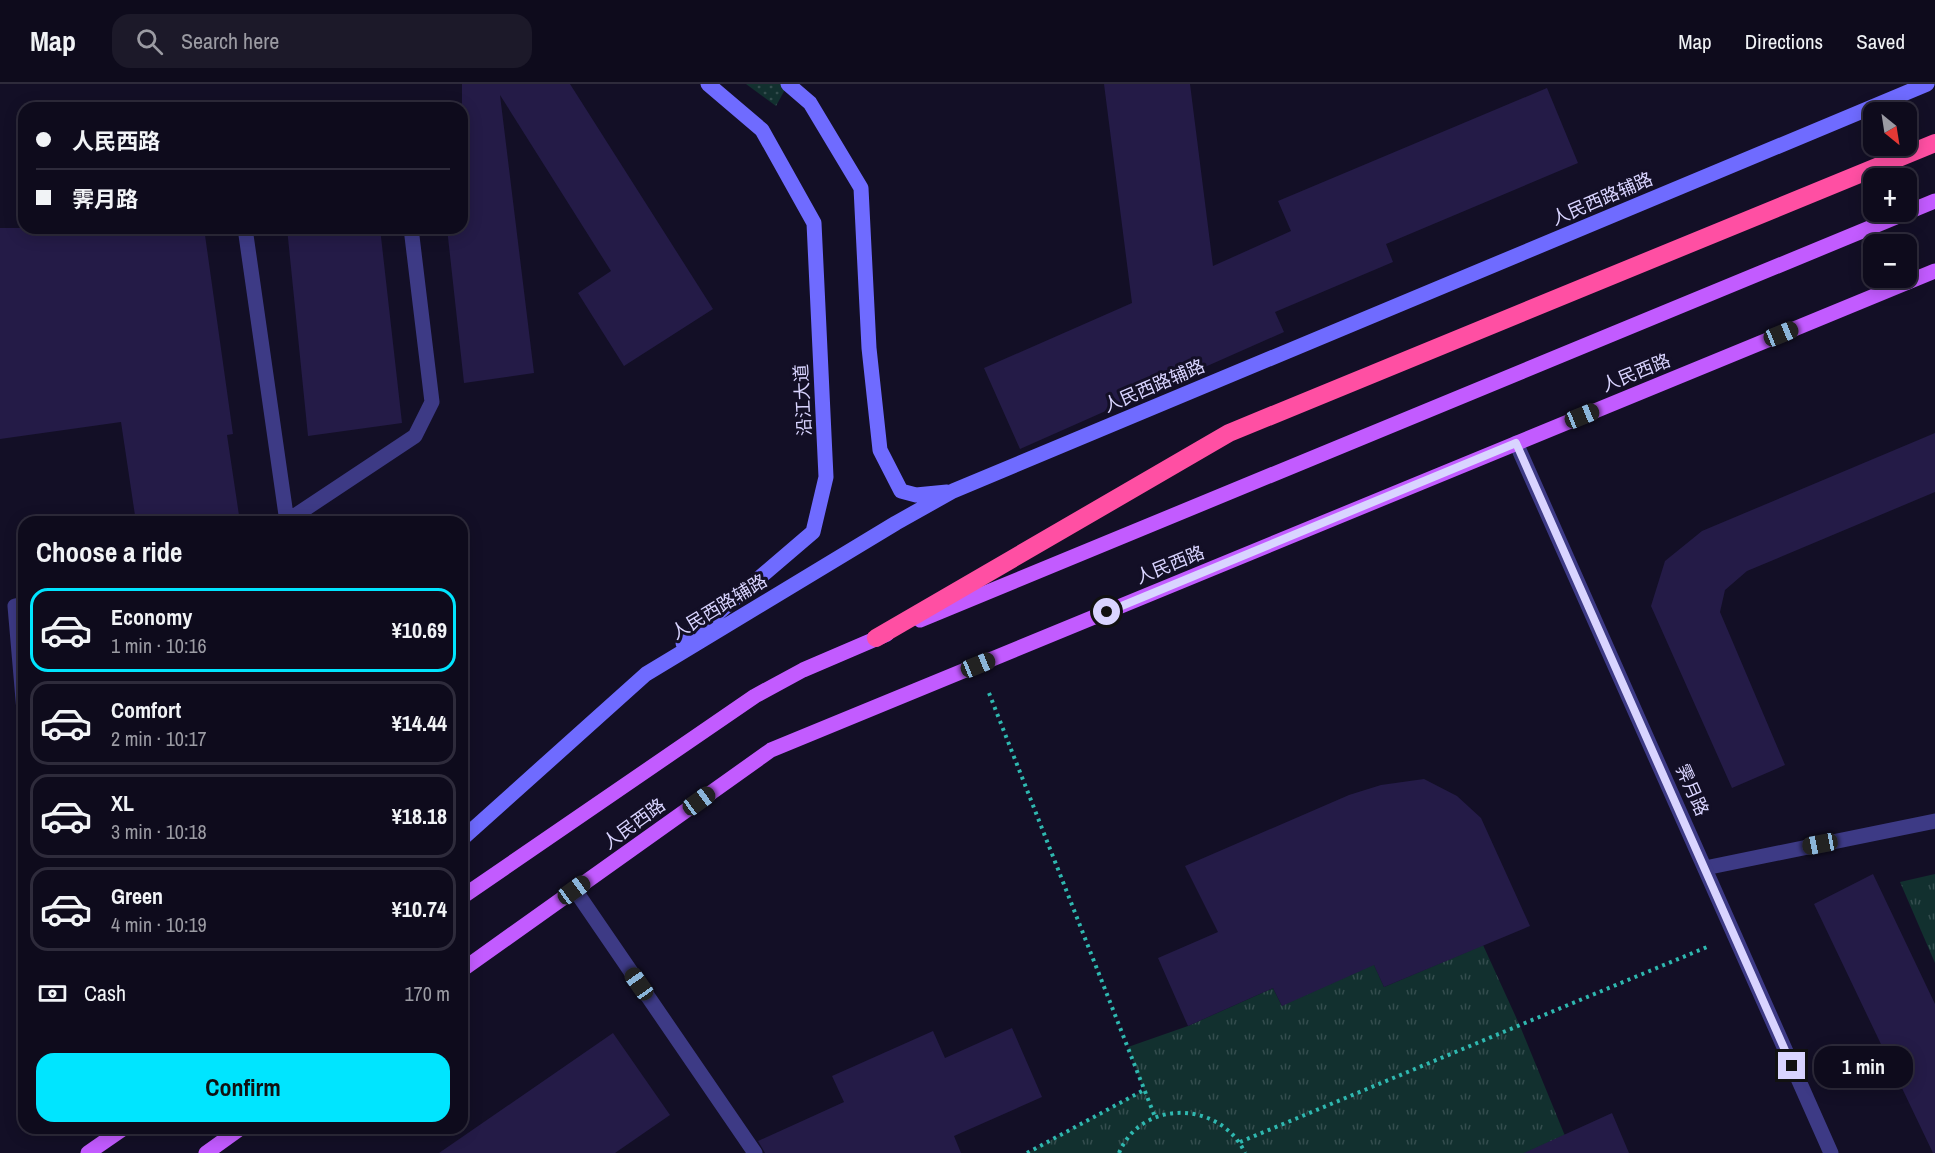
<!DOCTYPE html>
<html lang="en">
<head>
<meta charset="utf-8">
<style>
	:root { --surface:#0e0b1c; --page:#1c1929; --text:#f1f3f6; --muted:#9b9ba3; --line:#2e2b3b; --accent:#00e5ff }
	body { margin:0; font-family:"Archivo Narrow","Noto Sans SC",sans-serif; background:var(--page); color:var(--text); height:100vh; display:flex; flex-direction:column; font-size:22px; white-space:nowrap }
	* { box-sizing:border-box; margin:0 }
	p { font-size:20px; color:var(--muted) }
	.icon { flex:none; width:33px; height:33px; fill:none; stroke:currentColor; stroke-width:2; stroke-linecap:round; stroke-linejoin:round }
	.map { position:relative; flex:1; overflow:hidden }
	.sheet { position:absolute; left:18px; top:432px; width:450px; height:618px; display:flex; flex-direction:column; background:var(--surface); border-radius:18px; box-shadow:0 3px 15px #0003,0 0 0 2px var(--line) }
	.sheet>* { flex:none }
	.banner { position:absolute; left:18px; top:18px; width:450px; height:132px; border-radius:18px; box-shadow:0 3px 15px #0003,0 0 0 2px var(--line); display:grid; align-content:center; height:132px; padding:0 18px; background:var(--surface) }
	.needle { width:39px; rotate:150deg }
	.controls { position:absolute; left:1863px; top:18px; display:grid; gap:12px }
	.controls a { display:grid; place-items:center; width:54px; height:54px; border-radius:12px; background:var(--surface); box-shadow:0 3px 15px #0003,0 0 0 2px var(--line); font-size:30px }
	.end { position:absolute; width:27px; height:27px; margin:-14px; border:8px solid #d9d4ff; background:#111; box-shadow:0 0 0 3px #111 }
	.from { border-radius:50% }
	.bubble { position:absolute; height:42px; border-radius:18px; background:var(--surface); box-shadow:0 3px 15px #0003,0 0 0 2px var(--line); font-size:20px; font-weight:800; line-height:42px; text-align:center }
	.car { position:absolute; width:18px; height:36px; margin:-18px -9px; border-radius:8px; box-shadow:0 0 4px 2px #0007; background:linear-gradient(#222 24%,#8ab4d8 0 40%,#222 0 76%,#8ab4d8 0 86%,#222 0) }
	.banner b { display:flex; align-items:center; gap:21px; height:57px; font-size:22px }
	.banner b+b { border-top:2px solid var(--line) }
	.banner i { width:15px; height:15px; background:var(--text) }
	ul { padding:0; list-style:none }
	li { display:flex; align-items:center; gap:18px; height:84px; margin:0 12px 9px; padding:0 6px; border:3px solid var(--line); border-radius:18px }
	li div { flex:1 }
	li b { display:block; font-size:22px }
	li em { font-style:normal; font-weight:800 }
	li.on { border-color:var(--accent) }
	li>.icon { width:54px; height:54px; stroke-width:1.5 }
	h2 { padding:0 18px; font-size:27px; line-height:72px }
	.pay { display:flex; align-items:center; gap:15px; height:66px; padding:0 18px; font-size:22px }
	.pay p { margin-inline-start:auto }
	.action { display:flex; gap:12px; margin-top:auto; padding:12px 18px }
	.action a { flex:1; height:69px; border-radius:18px; background:var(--accent); color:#111; font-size:24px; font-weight:800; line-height:69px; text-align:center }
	header { display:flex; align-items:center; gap:36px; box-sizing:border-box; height:84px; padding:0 30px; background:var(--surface); border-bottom:2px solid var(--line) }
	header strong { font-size:28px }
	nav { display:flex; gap:33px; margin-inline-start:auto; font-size:21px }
	.search { width:420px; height:54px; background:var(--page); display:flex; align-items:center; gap:15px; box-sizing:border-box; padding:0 21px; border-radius:18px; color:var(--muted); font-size:22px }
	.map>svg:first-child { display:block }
	.grass { fill:url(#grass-tufts) }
	.park { fill:url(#park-dots) }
	.building { fill:#241b47 }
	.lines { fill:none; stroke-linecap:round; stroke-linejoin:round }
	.path { stroke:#2fb8b0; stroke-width:4; stroke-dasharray:3 4.5; stroke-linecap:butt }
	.lane { stroke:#3d3a85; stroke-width:15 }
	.street { stroke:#3d3a85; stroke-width:15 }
	.secondary { stroke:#6f6bff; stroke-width:15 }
	.primary { stroke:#c25bff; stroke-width:15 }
	.highway { stroke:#ff4fa3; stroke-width:18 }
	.route { stroke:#d9d4ff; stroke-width:8 }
	.labels { text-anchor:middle; stroke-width:6; stroke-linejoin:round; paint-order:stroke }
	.street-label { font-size:18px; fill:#d9d4ff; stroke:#130f26 }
</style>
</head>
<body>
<header>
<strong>Map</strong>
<div class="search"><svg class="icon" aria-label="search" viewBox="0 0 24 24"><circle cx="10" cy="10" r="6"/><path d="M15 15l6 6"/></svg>Search here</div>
<nav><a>Map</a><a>Directions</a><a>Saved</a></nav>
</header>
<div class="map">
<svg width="1935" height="1069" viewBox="0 0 1935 1069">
	<defs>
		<pattern id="grass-tufts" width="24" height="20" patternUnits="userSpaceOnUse" patternTransform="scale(1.5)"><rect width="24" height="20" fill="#12302f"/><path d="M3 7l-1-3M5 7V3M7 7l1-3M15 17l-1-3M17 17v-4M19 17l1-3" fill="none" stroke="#344d4e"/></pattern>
		<pattern id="park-dots" width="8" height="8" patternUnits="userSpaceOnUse" patternTransform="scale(1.5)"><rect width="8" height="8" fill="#12302f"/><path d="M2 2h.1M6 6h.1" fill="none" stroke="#344d4e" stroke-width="1.8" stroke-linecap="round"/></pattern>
	</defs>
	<rect width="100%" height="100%" fill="#130f26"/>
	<!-- grass -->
	<path class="grass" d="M1935 790V879L1900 798Z
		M1483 861 1520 942 1572 1069H1027L1144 1006 1128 963 1188 942 1273 904 1282 922 1367 865 1384 903Z"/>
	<!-- park -->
	<path class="park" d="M746 0H788L776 22Z"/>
	<!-- building -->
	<path class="building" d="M462 0H570L713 225 624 282 578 209 611 187 500 11 534 289 464 299 447 144H462Z
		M1104 0H1190L1213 182 1291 147 1278 117 1547 4 1578 79 1386 160 1393 178 1275 228 1284 248 1020 365 984 284 1132 219Z
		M0 144H204L233 350 227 351 240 438H136L121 338 0 355Z
		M287 144H380L402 339 308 352Z
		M1935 349V408L1747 487 1725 506 1720 528 1785 681 1732 704 1651 522 1665 477 1702 447Z
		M1424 695 1457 712 1481 734 1530 842 1384 903 1374 881 1282 922 1273 904 1188 942 1158 874 1218 848 1185 782 1349 711 1381 701Z
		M1873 790 1935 920V1069H1933L1814 820Z
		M1012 944 1042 1013 954 1052 961 1069H765L758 1057 844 1018 832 992 933 947 945 974Z
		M613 949 670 1031 615 1069H439Z
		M1612 1029 1629 1069H1524Z"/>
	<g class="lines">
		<!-- path -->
		<path class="path" d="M989 609 1155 1033
			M1240 1058 1707 863
			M1027 1069 1144 1006
			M1119 1069C1142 1014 1221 1017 1245 1069"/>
		<!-- lane -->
		<path class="lane" d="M245 144 287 438
			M287 437 415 352 432 318 411 144
			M24 520 15 522 24 627
			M1705 784 1935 737
			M575 806 755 1069"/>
		<!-- street -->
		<path class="street" d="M1516 359 1831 1069"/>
		<!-- secondary -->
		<path class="secondary" d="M788 0 810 19 861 104 869 264 880 366 901 407 916 411 947 408
			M683 559 813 448 826 393 814 139 762 46 708 0
			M462 755 646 590 896 439 953 407 1927 0"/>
		<!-- primary -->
		<path class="primary" d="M920 536 1935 117
			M462 813 755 612 803 586 887 550
			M462 886 771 666 1935 187
			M88 1069 124 1044
			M206 1069 241 1044"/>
		<!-- highway -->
		<path class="highway" d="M876 554 1229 349 1935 59"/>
	</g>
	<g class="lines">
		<!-- route -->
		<path class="route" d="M1107 528 1516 359 1792 982"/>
	</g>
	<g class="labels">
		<!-- street labels -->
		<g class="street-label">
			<text transform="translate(1602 115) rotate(-23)" y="6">人民西路辅路</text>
			<text transform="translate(1636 289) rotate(-22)" y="6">人民西路</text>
			<text transform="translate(1154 302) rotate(-23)" y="6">人民西路辅路</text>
			<text transform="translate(803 316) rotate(-93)" y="6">沿江大道</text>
			<text transform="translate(1170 481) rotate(-22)" y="6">人民西路</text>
			<text transform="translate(719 523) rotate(-31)" y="6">人民西路辅路</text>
			<text transform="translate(1692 706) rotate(66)" y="6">霁月路</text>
			<text transform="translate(634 740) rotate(-36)" y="6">人民西路</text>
		</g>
	</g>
</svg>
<div class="controls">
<a><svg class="needle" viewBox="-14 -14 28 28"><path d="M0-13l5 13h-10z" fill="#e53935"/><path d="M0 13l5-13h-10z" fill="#9b9ba3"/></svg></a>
<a>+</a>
<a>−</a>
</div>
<i class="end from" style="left:1107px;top:528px"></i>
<i class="end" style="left:1792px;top:982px"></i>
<div class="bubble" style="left:1814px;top:962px;width:99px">1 min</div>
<i class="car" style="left:1781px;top:250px;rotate:68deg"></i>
<i class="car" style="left:1582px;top:332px;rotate:68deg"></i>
<i class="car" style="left:978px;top:581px;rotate:68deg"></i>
<i class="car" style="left:699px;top:717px;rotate:54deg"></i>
<i class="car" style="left:1820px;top:760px;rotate:259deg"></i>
<i class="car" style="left:574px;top:806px;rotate:54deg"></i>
<i class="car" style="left:639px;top:900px;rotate:325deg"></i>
<div class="banner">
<b><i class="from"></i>人民西路</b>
<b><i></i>霁月路</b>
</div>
<section class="sheet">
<h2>Choose a ride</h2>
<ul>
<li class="on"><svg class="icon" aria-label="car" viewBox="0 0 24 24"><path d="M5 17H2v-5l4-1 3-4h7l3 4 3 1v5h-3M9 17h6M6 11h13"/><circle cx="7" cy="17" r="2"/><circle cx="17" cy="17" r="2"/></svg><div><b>Economy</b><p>1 min · 10:16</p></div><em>¥10.69</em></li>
<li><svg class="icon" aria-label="car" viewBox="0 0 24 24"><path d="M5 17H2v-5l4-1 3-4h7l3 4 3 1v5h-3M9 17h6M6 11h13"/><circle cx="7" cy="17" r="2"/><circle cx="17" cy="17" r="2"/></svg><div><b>Comfort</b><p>2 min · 10:17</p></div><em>¥14.44</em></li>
<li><svg class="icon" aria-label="car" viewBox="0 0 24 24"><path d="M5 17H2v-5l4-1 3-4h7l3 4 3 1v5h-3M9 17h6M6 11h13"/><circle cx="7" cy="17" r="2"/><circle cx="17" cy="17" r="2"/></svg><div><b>XL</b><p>3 min · 10:18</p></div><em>¥18.18</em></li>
<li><svg class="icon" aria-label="car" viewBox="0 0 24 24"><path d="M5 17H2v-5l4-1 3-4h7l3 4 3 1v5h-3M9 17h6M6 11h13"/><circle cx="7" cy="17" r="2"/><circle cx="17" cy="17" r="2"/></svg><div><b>Green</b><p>4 min · 10:19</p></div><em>¥10.74</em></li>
</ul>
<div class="pay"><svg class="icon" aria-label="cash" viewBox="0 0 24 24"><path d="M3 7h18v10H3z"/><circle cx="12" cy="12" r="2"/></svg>Cash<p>170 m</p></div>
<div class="action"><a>Confirm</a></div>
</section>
</div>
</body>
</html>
